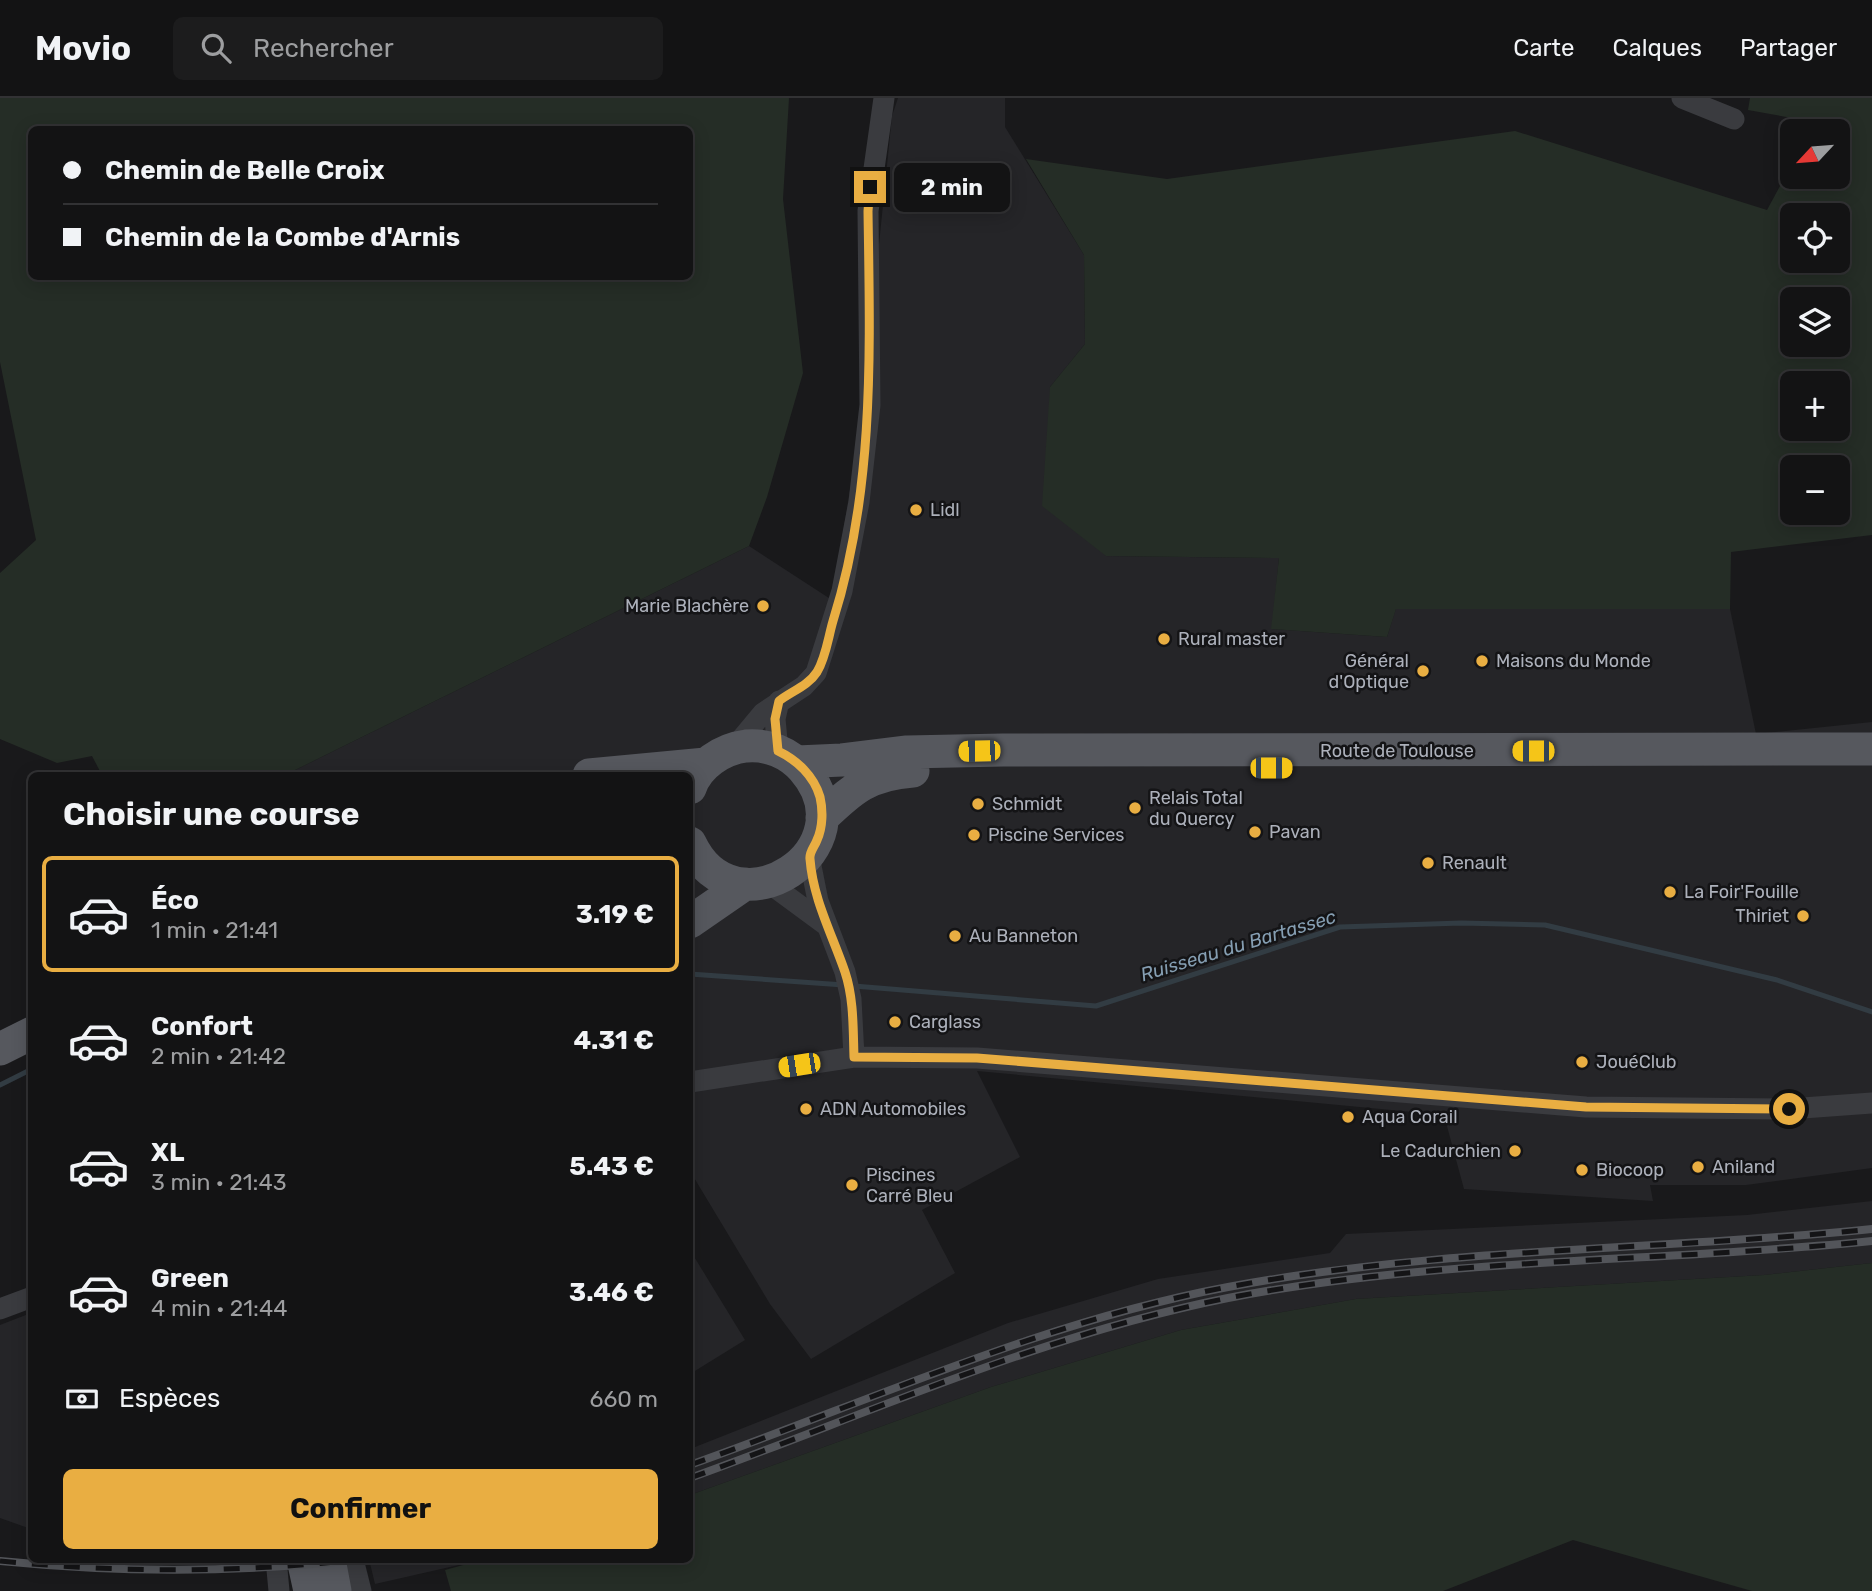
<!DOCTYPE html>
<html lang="fr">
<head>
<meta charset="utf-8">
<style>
	:root { --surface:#131314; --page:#1c1c1d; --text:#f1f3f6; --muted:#9d9ea0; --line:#323234; --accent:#e9ae42 }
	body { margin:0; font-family:Rubik,sans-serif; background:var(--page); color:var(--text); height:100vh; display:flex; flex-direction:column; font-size:26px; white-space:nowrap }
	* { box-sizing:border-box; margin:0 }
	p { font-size:23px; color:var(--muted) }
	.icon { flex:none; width:38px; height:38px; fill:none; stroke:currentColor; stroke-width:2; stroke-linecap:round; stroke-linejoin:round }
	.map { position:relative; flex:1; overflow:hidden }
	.drawer { position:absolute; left:28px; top:674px; width:665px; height:791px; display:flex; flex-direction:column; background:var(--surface); border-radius:10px; box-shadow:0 4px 18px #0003,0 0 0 2px var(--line) }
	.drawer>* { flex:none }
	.top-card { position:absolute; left:28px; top:28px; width:665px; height:154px; border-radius:10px; box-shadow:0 4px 18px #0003,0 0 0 2px var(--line); display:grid; align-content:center; height:154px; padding:0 35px; background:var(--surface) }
	.needle { width:46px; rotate:244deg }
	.tools { position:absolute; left:1780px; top:21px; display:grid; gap:14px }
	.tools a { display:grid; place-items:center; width:70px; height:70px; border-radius:10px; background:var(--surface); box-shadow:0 4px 18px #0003,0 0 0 2px var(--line); font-size:35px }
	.end { position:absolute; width:32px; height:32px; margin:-16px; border:9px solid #e9ae42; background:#111; box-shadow:0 0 0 4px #111 }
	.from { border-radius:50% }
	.bubble { position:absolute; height:49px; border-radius:10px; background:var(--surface); box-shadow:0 4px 18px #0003,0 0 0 2px var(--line); font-size:23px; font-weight:700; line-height:49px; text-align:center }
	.car { position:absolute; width:21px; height:42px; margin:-21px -10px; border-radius:9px; box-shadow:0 0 5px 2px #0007; background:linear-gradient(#f5c518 24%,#345 0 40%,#f5c518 0 76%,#345 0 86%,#f5c518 0) }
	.top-card b { display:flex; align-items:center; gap:24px; height:66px; font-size:26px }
	.top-card b+b { border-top:2px solid var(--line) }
	.top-card i { width:18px; height:18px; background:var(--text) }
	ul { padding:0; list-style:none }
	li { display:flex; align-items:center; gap:21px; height:116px; margin:0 14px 10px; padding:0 21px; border:4px solid transparent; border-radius:10px }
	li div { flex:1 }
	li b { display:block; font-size:26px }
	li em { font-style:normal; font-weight:700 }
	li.on { border-color:var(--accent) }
	li>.icon { width:63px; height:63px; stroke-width:1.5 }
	h2 { padding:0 35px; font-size:32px; line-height:84px }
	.pay { display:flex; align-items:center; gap:18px; height:77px; padding:0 35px; font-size:26px }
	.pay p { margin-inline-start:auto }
	.action { display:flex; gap:14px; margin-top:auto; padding:14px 35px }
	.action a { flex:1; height:80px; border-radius:10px; background:var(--accent); color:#111; font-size:28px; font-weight:700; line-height:80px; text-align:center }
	header { display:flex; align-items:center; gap:42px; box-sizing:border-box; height:98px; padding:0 35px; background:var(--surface); border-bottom:2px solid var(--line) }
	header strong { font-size:33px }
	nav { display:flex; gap:38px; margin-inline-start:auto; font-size:24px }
	.search { width:490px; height:63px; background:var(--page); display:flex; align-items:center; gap:18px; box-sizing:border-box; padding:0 24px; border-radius:10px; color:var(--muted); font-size:26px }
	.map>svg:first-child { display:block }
	.built { fill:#252528 }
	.green { fill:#252d26; fill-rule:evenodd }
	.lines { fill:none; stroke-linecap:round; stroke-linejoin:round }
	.stream { stroke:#323c43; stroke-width:5 }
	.minor { stroke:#3a3b3f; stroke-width:21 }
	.primary { stroke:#56585e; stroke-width:33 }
	.rail-casing { stroke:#53555a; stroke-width:8 }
	.rail { stroke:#141416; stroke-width:5; stroke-dasharray:16; stroke-linecap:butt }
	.route { stroke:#e9ae42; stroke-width:9 }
	.poi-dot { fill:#e9ae42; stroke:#141416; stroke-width:2.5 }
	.labels { text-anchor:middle; stroke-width:5; stroke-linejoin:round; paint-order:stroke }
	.poi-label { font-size:18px; fill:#acb0ba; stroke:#141416; text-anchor:start }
	.street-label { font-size:18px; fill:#acb0ba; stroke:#141416 }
	.water-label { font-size:19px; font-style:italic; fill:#859eb2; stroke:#141416 }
</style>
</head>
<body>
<header>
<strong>Movio</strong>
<div class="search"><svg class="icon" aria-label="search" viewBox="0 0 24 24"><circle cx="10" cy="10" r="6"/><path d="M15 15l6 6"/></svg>Rechercher</div>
<nav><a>Carte</a><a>Calques</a><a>Partager</a></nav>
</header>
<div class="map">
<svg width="1872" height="1493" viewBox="0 0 1872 1493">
	<rect width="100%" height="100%" fill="#19191b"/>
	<!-- built -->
	<path class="built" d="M898 0H1005V29L1084 157 1085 246 1050 289 1106 458 1279 460 1272 531 1387 539 1396 510 1730 511 1756 636 1872 624V1070L1746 1087H1650L1653 1103 1464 1091 1444 1017 977 973 1020 1059 922 1112 955 1175 811 1261 770 1206 690 1073V677H285L749 448 832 502 861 324 892 18Z
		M1872 1103V1165L1764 1177 1356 1201 1181 1232 991 1289 690 1397V1351L1008 1225 1158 1181 1330 1155 1346 1136 1747 1117Z
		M690 1152 745 1242 690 1276Z
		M31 1215H32L31 1431 0 1420V1227Z
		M369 1461H485L375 1486Z"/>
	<!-- green -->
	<path class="green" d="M0 0H789L783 101 803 275 767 399 749 448 285 677H102L92 658 57 665 0 641V475L36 442 0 264ZM32 32H690V178H32Z
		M1750 0H1872V437L1731 454 1730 511H1396L1387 539 1271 531 1279 460 1106 458 1042 408 1050 289 1085 246 1084 157 1026 61 1167 81 1515 33 1767 112 1792 66V79H1838V33H1810L1814 24 1748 12ZM1838 117V163H1792V117ZM1838 201V247H1792V201ZM1792 285H1838V331H1792ZM1792 369H1838V415H1792Z
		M1872 1165V1493H1752L1573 1442 1443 1493H451L445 1472 485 1461H690V1397L991 1289 1181 1232 1356 1201 1764 1177Z"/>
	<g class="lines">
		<!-- stream -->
		<path class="stream" d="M690 876 844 887
			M854 888 1096 908 1340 829 1461 825 1545 827 1777 882 1872 914
			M0 987 32 971"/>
		<!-- minor -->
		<path class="minor" d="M1682 0 1734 21
			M733 651 763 615 804 588 816 575 842 493 859 404 870 307 868 113 884 0
			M778 653 775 621 779 603
			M809 758 818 803 845 874 851 901 854 959
			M769 785 826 827
			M690 984 854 959 977 960 1586 1009 1789 1011 1872 1005
			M0 1211 32 1199
			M276 1461 279 1493
			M353 1461 361 1493"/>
		<!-- primary -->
		<path class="primary" d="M797 664 842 662 907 654 1003 652 1872 651
			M589 677 706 666
			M690 690C698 667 722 651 746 648 768 646 789 655 803 671 873 750 735 841 690 745
			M822 720C852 691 869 676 913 673
			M690 824 745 786
			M0 951 32 935
			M303 1461 310 1493
			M329 1461 335 1493"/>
		<!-- rail casing -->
		<g class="rail-casing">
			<path id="rail" d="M690 1367C868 1304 1041 1224 1228 1189 1441 1149 1657 1153 1872 1131
				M690 1380C868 1316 1041 1237 1228 1200 1440 1159 1657 1165 1872 1143
				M0 1463C121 1475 241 1475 363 1461"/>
		</g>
		<!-- rail -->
		<use href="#rail" class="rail"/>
	</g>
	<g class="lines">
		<!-- route -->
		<path class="route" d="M870 89 868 113C870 251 875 390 833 523 828 540 826 559 817 574 808 588 792 593 779 603L775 621 778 653C797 662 814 678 820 699 823 712 823 729 817 742 815 748 809 754 810 761 813 801 832 836 845 874 854 901 853 931 854 959L977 960 1586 1009 1789 1011"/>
	</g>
	<!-- markers -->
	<g class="poi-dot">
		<circle cx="916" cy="412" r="7"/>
		<circle cx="763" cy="508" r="7"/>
		<circle cx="1164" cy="541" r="7"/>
		<circle cx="1482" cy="563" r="7"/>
		<circle cx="1423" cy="573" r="7"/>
		<circle cx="978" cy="706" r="7"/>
		<circle cx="1135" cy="710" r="7"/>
		<circle cx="1255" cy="734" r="7"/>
		<circle cx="974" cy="737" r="7"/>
		<circle cx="1428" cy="765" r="7"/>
		<circle cx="1670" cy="794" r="7"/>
		<circle cx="1803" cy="818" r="7"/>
		<circle cx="955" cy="838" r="7"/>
		<circle cx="895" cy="924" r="7"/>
		<circle cx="1582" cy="964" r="7"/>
		<circle cx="806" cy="1011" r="7"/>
		<circle cx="1348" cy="1019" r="7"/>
		<circle cx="1515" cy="1053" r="7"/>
		<circle cx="1698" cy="1069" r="7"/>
		<circle cx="1582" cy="1072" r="7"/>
		<circle cx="852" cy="1087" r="7"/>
	</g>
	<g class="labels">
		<!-- poi labels -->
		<g class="poi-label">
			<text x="930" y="418">Lidl</text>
			<text x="749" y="514" text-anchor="end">Marie Blachère</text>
			<text x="1178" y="547">Rural master</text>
			<text x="1409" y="569" text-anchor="end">Général<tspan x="1409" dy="21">d'Optique</tspan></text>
			<text x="1496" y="569">Maisons du Monde</text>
			<text x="1149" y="706">Relais Total<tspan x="1149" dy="21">du Quercy</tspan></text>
			<text x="992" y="712">Schmidt</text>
			<text x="1269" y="740">Pavan</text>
			<text x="988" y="743">Piscine Services</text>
			<text x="1442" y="771">Renault</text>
			<text x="1684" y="800">La Foir'Fouille</text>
			<text x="1789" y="824" text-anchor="end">Thiriet</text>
			<text x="969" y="844">Au Banneton</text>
			<text x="909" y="930">Carglass</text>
			<text x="1596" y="970">JouéClub</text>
			<text x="820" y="1017">ADN Automobiles</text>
			<text x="1362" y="1025">Aqua Corail</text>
			<text x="1501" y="1059" text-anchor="end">Le Cadurchien</text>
			<text x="1712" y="1075">Aniland</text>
			<text x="1596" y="1078">Biocoop</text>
			<text x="866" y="1083">Piscines<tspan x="866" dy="21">Carré Bleu</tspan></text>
		</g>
		<!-- street labels -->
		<g class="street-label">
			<text x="1397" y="659">Route de Toulouse</text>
		</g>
		<!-- water labels -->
		<g class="water-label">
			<text transform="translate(1238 847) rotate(-17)" y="7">Ruisseau du Bartassec</text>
		</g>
	</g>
</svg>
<div class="tools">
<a><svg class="needle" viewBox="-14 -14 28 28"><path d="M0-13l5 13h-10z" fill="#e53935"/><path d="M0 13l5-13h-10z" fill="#9d9ea0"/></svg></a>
<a><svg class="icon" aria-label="locate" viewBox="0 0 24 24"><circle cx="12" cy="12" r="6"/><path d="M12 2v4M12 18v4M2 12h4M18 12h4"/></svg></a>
<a><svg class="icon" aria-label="layers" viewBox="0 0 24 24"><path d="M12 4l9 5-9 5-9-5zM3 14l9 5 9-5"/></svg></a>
<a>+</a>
<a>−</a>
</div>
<i class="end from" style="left:1789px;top:1011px"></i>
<i class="end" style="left:870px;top:89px"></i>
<div class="bubble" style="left:894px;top:65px;width:116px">2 min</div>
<i class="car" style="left:979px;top:653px;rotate:269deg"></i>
<i class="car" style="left:1533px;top:653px;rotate:270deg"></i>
<i class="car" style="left:1271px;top:670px;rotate:90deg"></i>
<i class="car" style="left:799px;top:967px;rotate:261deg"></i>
<div class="top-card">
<b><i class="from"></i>Chemin de Belle Croix</b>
<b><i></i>Chemin de la Combe d'Arnis</b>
</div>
<section class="drawer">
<h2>Choisir une course</h2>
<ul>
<li class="on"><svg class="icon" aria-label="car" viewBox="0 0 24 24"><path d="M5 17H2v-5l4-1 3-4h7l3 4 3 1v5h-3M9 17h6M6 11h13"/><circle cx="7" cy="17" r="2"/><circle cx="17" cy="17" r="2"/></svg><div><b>Éco</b><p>1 min · 21:41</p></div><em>3.19 €</em></li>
<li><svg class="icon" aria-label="car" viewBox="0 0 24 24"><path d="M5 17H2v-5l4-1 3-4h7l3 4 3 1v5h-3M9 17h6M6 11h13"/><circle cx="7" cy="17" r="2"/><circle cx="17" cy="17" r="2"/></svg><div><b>Confort</b><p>2 min · 21:42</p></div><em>4.31 €</em></li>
<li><svg class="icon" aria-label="car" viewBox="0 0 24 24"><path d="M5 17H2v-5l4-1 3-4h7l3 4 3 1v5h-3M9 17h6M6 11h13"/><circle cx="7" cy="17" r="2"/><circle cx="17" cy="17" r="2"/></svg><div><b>XL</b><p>3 min · 21:43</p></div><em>5.43 €</em></li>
<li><svg class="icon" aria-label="car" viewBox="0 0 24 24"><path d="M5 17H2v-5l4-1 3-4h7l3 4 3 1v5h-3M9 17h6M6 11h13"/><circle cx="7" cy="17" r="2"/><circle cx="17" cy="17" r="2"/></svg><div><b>Green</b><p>4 min · 21:44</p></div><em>3.46 €</em></li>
</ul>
<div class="pay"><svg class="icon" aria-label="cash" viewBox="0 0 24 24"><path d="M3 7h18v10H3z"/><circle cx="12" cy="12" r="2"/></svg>Espèces<p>660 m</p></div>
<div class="action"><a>Confirmer</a></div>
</section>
</div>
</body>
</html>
